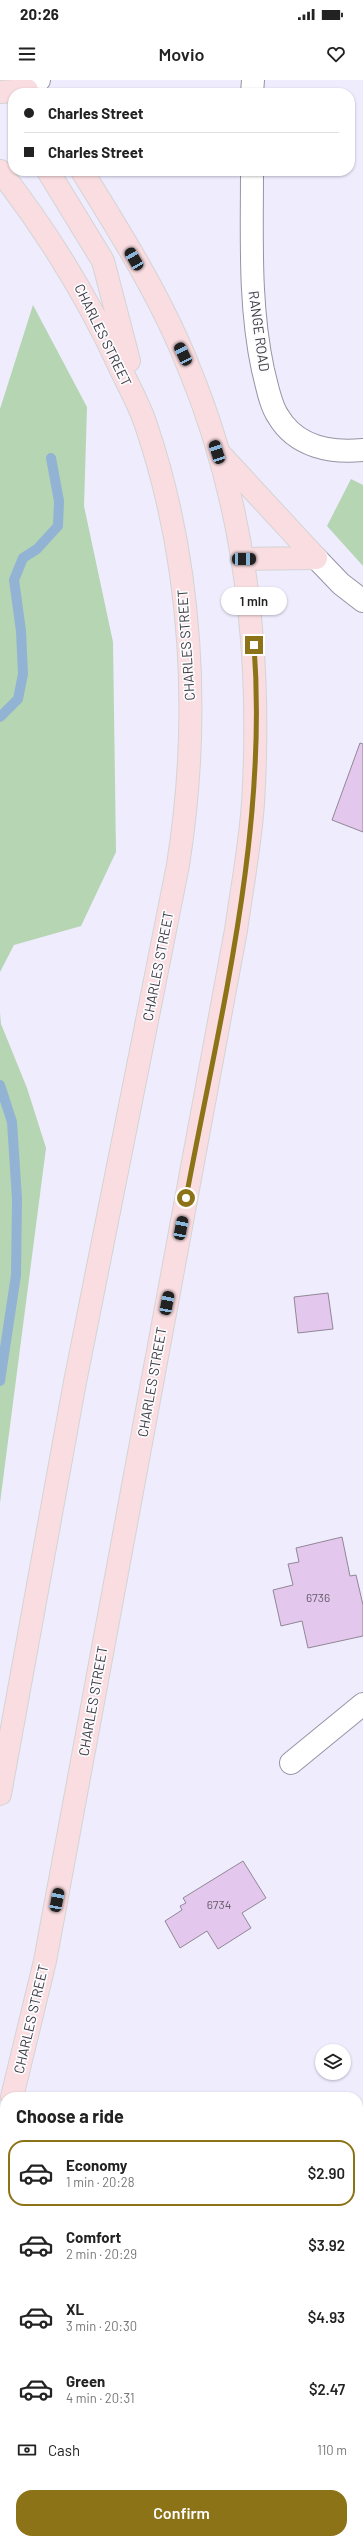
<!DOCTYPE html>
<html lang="en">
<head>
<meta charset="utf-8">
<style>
	:root { --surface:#fff; --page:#f6f6f6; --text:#222; --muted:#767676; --line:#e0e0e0; --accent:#8d7317 }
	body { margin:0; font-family:Barlow,sans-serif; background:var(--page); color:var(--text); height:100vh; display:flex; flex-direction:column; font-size:15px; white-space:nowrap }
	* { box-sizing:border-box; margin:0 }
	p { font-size:13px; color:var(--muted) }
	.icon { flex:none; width:22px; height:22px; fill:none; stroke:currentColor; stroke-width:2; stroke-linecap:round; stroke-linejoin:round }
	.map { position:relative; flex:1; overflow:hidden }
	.sheet { position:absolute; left:0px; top:2012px; width:363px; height:452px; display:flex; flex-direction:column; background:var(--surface); border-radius:16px 16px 0 0; box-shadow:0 1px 3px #0004 }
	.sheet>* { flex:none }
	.banner { position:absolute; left:8px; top:8px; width:347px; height:88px; border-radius:16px; box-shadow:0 1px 3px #0004; display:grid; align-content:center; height:88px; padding:0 16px; background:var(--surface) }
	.controls { position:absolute; left:315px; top:1964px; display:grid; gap:8px }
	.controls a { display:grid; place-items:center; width:36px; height:36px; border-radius:50%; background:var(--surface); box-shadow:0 1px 3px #0004; font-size:20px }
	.end { position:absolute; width:18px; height:18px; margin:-9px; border:5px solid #8d7317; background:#fff; box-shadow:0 0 0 2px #fff }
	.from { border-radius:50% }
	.bubble { position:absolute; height:28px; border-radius:14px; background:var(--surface); box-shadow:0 1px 3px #0004; font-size:13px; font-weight:600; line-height:28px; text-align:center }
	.car { position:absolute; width:12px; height:24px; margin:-12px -6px; border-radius:5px; box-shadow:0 0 3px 1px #0007; background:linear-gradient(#222 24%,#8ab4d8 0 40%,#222 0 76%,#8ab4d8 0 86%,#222 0) }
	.banner b { display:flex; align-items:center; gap:14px; height:38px; font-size:15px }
	.banner b+b { border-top:1px solid var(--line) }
	.banner i { width:10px; height:10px; background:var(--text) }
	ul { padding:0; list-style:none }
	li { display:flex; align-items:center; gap:12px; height:66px; margin:0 8px 6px; padding:0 8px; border:2px solid transparent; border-radius:16px }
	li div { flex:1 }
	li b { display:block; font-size:15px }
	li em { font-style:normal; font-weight:600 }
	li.active { border-color:var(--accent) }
	li>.icon { width:36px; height:36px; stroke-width:1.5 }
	h2 { padding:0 16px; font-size:18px; line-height:48px }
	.pay { display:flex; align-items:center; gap:10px; height:44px; padding:0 16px; font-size:15px }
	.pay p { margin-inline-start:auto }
	.button { display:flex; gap:8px; margin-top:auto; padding:8px 16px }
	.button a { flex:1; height:46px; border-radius:16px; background:var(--accent); color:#fff; font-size:16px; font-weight:600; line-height:46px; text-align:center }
	.status { display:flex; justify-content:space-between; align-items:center; height:28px; padding:0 20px; background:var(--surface); direction:ltr }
	.status svg { height:11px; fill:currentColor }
	header { display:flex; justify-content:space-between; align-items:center; height:52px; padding:0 16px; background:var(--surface); font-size:18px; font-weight:600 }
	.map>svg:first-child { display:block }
	.green { fill:#b5d5b3 }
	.water { fill:#92b3d3 }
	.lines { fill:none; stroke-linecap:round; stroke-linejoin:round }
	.stream { stroke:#92b3d3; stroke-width:10 }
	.building { fill:#e3c7ec; stroke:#918795 }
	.minor-casing { stroke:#9694a4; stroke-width:24 }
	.major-casing { stroke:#d4d4d5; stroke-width:24 }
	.minor { stroke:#fff; stroke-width:22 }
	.major { stroke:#fadde0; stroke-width:22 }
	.route { stroke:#8d7317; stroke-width:5 }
	.labels { text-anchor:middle; stroke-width:3.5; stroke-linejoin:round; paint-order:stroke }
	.number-label { font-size:12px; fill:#655d6c }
	.street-label { font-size:14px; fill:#3b3a41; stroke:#fbfbfe }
</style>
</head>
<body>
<div class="status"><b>20:26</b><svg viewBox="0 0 49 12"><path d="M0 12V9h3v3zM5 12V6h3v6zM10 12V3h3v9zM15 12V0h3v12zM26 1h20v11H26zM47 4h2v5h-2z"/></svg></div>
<header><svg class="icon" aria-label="menu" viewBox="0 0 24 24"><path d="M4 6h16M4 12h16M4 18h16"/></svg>Movio<svg class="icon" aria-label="heart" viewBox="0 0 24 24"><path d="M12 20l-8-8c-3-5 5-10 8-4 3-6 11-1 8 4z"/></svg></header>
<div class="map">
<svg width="363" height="2464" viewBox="0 0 363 2464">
	<rect width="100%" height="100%" fill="#eeecfd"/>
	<!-- green -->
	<path class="green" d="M33 225 87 327 84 426 113 562 116 772 81 846 14 865 0 892V329Z
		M351 399 363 405V486L327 446Z
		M0 933 1 944 27 1008 46 1068 0 1423Z
		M363 2394V2464H235L244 2459H358V2396Z"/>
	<!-- water -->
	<path class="water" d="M363 2086V2108L358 2111V2090Z
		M5 2339V2369L0 2371V2340Z"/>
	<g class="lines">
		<!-- stream -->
		<path class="stream" d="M0 637 18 619 23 594 21 551 14 500 23 478 37 469 58 446 59 421 51 378
			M0 1005 12 1042 17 1119 16 1195 0 1301"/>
	</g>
	<!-- building -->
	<path class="building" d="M360 663 363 664V752L332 740Z
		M328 1213 333 1249 298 1253 294 1217Z
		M342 1457 350 1496 356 1495 363 1525V1556L308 1568 302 1541 281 1546 273 1510 293 1505 288 1484 299 1482 296 1468Z
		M243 1781 266 1818 242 1833 251 1848 218 1869 207 1851 180 1868 165 1841 182 1830 180 1826 186 1823 183 1818Z"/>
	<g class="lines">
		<!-- minor casing -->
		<g class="minor-casing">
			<path id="minor" d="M27 10 39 0
				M252 13 253 0
				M252 91C252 158 249 225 263 290 267 305 270 324 278 336 296 367 331 373 363 370
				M316 478 341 504 363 521
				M291 1683 363 1624"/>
		</g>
		<!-- major casing -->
		<g class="major-casing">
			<path id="major" d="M0 12 27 10 26 13
				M0 91C49 154 90 221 123 294 131 310 140 327 146 345 193 484 201 640 178 785L75 1302 0 1714
				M48 91 103 181 129 281
				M219 373 316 478
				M244 479 316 478
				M12 2017 45 1881 236 850C242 808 250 766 253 723 262 575 246 426 189 288 162 219 121 154 82 91
				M0 2060 5 2043
				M358 2339 363 2336
				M0 2439 5 2440
				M105 2464 115 2459"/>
		</g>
		<!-- minor -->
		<use href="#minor" class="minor"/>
		<!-- major -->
		<use href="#major" class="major"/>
	</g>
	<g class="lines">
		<!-- route -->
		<path class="route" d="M186 1118C220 936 268 751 254 565"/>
	</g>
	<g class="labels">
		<!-- number labels -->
		<g class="number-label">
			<text x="318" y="1522">6736</text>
			<text x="219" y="1829">6734</text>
		</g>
		<!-- street labels -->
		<g class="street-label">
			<text transform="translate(259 251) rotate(82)" y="5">RANGE ROAD</text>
			<text transform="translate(103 255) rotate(64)" y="5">CHARLES STREET</text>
			<text transform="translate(186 565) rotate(-94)" y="5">CHARLES STREET</text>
			<text transform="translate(158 886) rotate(-79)" y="5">CHARLES STREET</text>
			<text transform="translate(152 1302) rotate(-80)" y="5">CHARLES STREET</text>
			<text transform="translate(93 1621) rotate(-80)" y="5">CHARLES STREET</text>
			<text transform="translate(31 1939) rotate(-77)" y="5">CHARLES STREET</text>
		</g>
	</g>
</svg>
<div class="controls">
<a><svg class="icon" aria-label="layers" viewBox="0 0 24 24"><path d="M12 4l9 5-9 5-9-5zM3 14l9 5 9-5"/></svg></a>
</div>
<i class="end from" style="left:186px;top:1118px"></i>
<i class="end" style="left:254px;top:565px"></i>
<div class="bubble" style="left:221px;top:507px;width:66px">1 min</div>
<i class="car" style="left:134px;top:179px;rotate:330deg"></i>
<i class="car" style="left:183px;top:274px;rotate:334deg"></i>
<i class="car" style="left:217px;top:372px;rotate:342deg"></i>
<i class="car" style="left:244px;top:479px;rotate:89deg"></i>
<i class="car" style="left:181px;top:1148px;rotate:11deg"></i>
<i class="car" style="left:167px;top:1223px;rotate:11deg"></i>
<i class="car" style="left:57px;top:1820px;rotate:11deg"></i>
<div class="banner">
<b><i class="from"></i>Charles Street</b>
<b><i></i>Charles Street</b>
</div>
<section class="sheet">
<h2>Choose a ride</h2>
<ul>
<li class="active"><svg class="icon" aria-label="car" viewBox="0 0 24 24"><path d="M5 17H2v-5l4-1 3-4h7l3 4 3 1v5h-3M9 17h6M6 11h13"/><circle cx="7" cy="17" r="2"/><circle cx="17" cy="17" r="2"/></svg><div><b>Economy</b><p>1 min · 20:28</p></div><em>$2.90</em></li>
<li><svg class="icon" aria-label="car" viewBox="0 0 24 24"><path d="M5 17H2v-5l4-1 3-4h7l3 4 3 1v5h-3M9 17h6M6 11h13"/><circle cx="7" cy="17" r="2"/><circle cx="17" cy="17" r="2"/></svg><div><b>Comfort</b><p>2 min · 20:29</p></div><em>$3.92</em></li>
<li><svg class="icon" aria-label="car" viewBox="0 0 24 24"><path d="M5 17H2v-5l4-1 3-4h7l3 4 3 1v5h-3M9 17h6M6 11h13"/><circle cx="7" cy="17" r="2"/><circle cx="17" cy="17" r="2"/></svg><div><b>XL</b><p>3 min · 20:30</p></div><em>$4.93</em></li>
<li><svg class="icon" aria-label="car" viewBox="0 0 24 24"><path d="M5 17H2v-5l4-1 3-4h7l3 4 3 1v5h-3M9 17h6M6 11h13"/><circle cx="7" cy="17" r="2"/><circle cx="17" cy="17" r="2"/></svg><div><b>Green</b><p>4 min · 20:31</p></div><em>$2.47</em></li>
</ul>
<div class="pay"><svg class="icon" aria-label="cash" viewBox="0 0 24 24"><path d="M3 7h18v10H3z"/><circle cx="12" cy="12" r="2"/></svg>Cash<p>110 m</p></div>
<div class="button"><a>Confirm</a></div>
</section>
</div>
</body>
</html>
